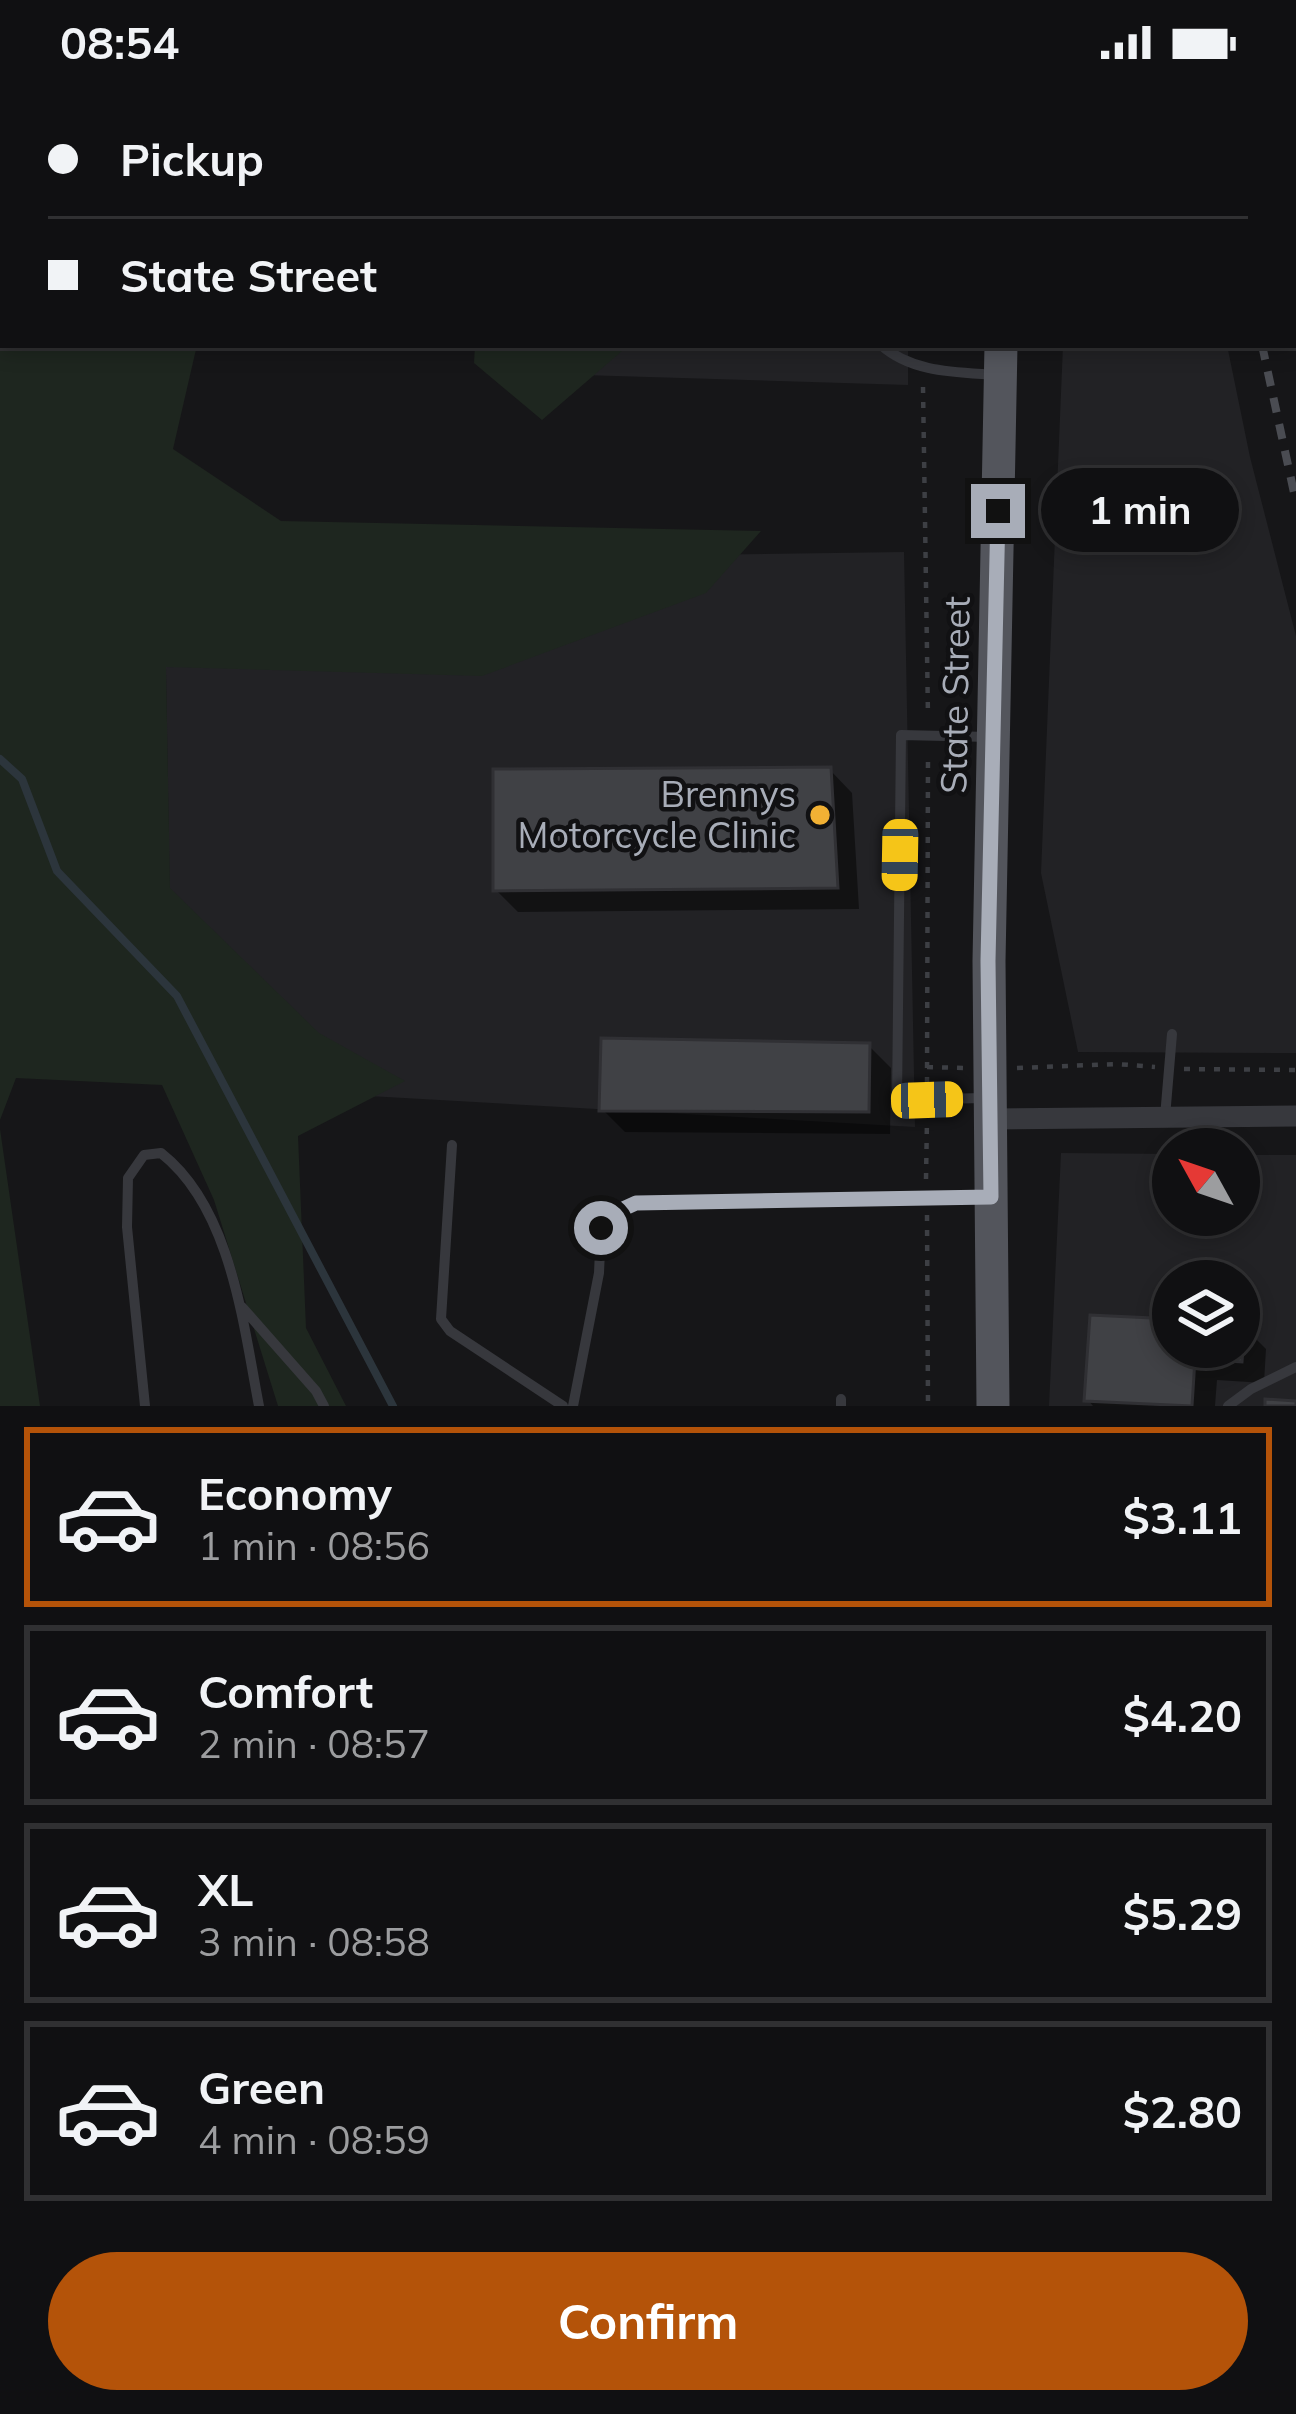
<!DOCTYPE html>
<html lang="en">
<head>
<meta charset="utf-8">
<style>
	:root { --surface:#101012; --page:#19191b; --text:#f1f3f6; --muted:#9c9d9f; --line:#303032; --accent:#b45309 }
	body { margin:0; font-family:Mulish,sans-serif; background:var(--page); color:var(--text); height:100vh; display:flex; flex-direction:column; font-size:45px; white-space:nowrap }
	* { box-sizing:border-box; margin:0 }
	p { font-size:39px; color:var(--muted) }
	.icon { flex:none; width:66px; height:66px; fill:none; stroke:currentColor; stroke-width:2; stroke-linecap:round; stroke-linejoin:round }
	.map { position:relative; height:1322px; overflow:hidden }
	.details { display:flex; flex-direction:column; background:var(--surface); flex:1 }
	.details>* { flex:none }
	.banner { position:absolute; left:0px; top:0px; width:1296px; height:264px; box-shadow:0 6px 18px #0003,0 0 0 3px var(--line); display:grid; align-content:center; height:264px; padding:0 48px; background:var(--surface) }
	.needle { width:78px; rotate:310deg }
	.fabs { position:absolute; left:1152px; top:1044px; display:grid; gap:24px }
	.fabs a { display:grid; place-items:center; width:108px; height:108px; border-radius:50%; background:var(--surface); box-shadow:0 6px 18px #0003,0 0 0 3px var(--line); font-size:60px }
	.end { position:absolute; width:54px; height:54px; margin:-27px; border:15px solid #a8adb8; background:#111; box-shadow:0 0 0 6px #111 }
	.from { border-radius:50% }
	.bubble { position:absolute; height:84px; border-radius:42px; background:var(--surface); box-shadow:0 6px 18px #0003,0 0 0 3px var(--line); font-size:39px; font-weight:700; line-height:84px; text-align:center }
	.car { position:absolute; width:36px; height:72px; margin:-36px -18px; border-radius:15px; box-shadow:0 0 9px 3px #0007; background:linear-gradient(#f5c518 24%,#345 0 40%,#f5c518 0 76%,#345 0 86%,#f5c518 0) }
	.banner b { display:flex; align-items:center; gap:42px; height:114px; font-size:45px }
	.banner b+b { border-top:3px solid var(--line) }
	.banner i { width:30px; height:30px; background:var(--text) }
	ul { padding:21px 0 0; list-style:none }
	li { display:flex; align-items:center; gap:36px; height:180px; margin:0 24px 18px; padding:0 24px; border:6px solid var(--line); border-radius:0px }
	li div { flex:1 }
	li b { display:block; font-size:45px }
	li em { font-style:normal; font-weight:700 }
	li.active { border-color:var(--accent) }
	li>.icon { width:108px; height:108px; stroke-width:1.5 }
	.button { display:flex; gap:24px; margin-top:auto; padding:24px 48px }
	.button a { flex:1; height:138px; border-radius:72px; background:var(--accent); color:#fff; font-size:48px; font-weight:700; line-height:138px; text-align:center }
	.status { display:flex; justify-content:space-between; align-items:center; height:84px; padding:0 60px; background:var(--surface); direction:ltr }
	.status svg { height:33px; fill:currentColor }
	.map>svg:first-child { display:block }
	.built { fill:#222225; fill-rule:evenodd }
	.green { fill:#1e261f }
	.shadow { fill:#0007 }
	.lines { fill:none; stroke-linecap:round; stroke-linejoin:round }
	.stream { stroke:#2c353c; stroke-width:8 }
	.building { fill:#404145; stroke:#303034; stroke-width:3 }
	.path { stroke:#3d3f44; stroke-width:4.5; stroke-dasharray:6 9; stroke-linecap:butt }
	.lane { stroke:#37383d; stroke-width:10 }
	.street { stroke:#37383d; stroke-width:21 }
	.primary { stroke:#53555c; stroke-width:33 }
	.rail { stroke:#4a4c52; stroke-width:8; stroke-dasharray:15 12; stroke-linecap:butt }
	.route { stroke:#a8adb8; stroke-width:15 }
	.poi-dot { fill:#f2b134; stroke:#111113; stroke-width:4.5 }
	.labels { text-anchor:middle; stroke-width:9; stroke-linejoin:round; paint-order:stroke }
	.street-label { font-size:36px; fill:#a8adb8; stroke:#111113 }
	.poi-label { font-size:36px; fill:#a8adb8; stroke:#111113; text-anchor:end }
</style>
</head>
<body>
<div class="status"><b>08:54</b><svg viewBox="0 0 49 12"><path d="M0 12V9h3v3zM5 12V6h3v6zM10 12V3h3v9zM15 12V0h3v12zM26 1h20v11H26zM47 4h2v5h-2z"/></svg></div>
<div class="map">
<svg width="1296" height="1322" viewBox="0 0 1296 1322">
	<rect width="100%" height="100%" fill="#161618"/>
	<!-- built -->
	<path class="built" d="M449 0H906V3H449Z
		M1256 0H1296V230L1293 3Z
		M518 261H908V301L516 289Z
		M1063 261H1227L1250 373 1296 552V969L1078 968 1041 789Z
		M904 468 915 1043 173 1001 165 532 469 474Z
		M1061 1069 1173 1070V1131H1239V1071H1296V1322H1049ZM1173 1197H1239V1263H1173Z"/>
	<!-- green -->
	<path class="green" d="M0 0H652L3 3V261H197L173 365 281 437 761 447 706 509 482 592 166 583 170 804 319 949 405 997 298 1052 306 1244 346 1322H278L214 1116 162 1001 16 994 0 1036Z
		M475 261H629L542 336 474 279Z
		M0 1045 40 1322H0Z"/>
	<!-- shadow -->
	<path class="shadow" d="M830 686 852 709 859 825 518 828 496 806Z
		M869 962 891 984 890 1050 625 1048 602 1025Z
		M1173 1238V1263H1239V1242H1243L1266 1265 1264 1299 1217 1296 1215 1322H1093L1088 1316Z"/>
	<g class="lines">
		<!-- stream -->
		<path class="stream" d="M0 675 22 695 57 787 177 912 393 1322"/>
	</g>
	<!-- building -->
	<path class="building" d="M695 0H753V3H695Z
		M831 683 838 804 493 807V685Z
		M601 954 870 959 869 1028 599 1027Z
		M1090 1231 1173 1235V1263H1239V1239H1245L1242 1278 1195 1275 1192 1322 1084 1317Z
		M1265 1315 1296 1317V1322H1265Z"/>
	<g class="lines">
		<!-- path -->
		<path class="path" d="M921 0V3
			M923 303 928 633
			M927 983 963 984
			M1017 984 1117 980 1155 983
			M1184 985 1296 986
			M927 999 928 669
			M926 1095 927 1035
			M927 1131 928 1322"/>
		<!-- lane -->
		<path class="lane" d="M827 0V3
			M881 261C912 289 957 288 997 291
			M983 1014 897 1016 901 651 990 653
			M1165 1033 1172 950
			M452 1061 441 1235 450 1247 563 1322
			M242 1223 316 1307 324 1322
			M145 1322 127 1143 128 1094 144 1071 161 1069C231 1124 243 1239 259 1322
			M573 1322 599 1189 601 1144 614 1129 636 1119 988 1113
			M841 1322V1315
			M1228 1322 1251 1305 1296 1283"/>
		<!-- street -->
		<path class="street" d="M990 1035 1296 1032"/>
		<!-- primary -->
		<path class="primary" d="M1005 3V0
			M993 1322 989 877 1001 261"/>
		<!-- rail -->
		<path class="rail" d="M1225 0V3
			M1262 261 1296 418"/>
	</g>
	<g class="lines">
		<!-- route -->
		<path class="route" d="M601 1144 614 1129 636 1119 991 1113 988 877 998 427"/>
	</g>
	<!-- markers -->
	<circle class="poi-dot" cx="820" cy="731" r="12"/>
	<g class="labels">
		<!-- street labels -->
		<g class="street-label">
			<text transform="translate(955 611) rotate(-89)" y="13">State Street</text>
		</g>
		<!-- poi labels -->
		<g class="poi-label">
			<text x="796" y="723">Brennys<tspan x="796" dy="41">Motorcycle Clinic</tspan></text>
		</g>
	</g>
</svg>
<div class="fabs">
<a><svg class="needle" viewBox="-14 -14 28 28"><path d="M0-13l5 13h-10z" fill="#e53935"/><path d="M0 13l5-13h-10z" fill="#9c9d9f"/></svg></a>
<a><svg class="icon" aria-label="layers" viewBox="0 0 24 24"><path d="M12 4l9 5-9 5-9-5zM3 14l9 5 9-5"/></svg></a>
</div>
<i class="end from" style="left:601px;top:1144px"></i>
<i class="end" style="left:998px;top:427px"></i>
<div class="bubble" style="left:1041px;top:384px;width:198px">1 min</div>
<i class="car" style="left:900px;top:771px;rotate:181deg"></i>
<i class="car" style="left:927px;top:1016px;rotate:88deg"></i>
<div class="banner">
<b><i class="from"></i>Pickup</b>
<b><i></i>State Street</b>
</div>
</div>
<section class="details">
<ul>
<li class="active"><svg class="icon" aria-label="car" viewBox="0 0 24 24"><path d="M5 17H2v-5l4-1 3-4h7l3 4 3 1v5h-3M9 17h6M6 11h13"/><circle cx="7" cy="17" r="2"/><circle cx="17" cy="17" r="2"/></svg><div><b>Economy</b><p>1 min · 08:56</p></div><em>$3.11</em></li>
<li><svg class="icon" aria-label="car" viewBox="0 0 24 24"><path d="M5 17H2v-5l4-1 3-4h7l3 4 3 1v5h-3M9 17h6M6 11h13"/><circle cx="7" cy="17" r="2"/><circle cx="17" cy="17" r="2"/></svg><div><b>Comfort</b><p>2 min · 08:57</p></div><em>$4.20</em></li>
<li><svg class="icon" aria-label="car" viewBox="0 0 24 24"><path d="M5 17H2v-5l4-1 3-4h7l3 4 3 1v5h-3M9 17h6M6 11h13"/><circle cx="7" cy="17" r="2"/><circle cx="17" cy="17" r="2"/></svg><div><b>XL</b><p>3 min · 08:58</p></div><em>$5.29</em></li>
<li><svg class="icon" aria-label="car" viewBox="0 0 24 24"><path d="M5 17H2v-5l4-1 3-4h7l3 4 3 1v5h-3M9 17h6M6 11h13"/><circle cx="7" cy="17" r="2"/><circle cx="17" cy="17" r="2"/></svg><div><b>Green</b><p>4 min · 08:59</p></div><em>$2.80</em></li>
</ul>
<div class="button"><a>Confirm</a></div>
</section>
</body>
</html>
